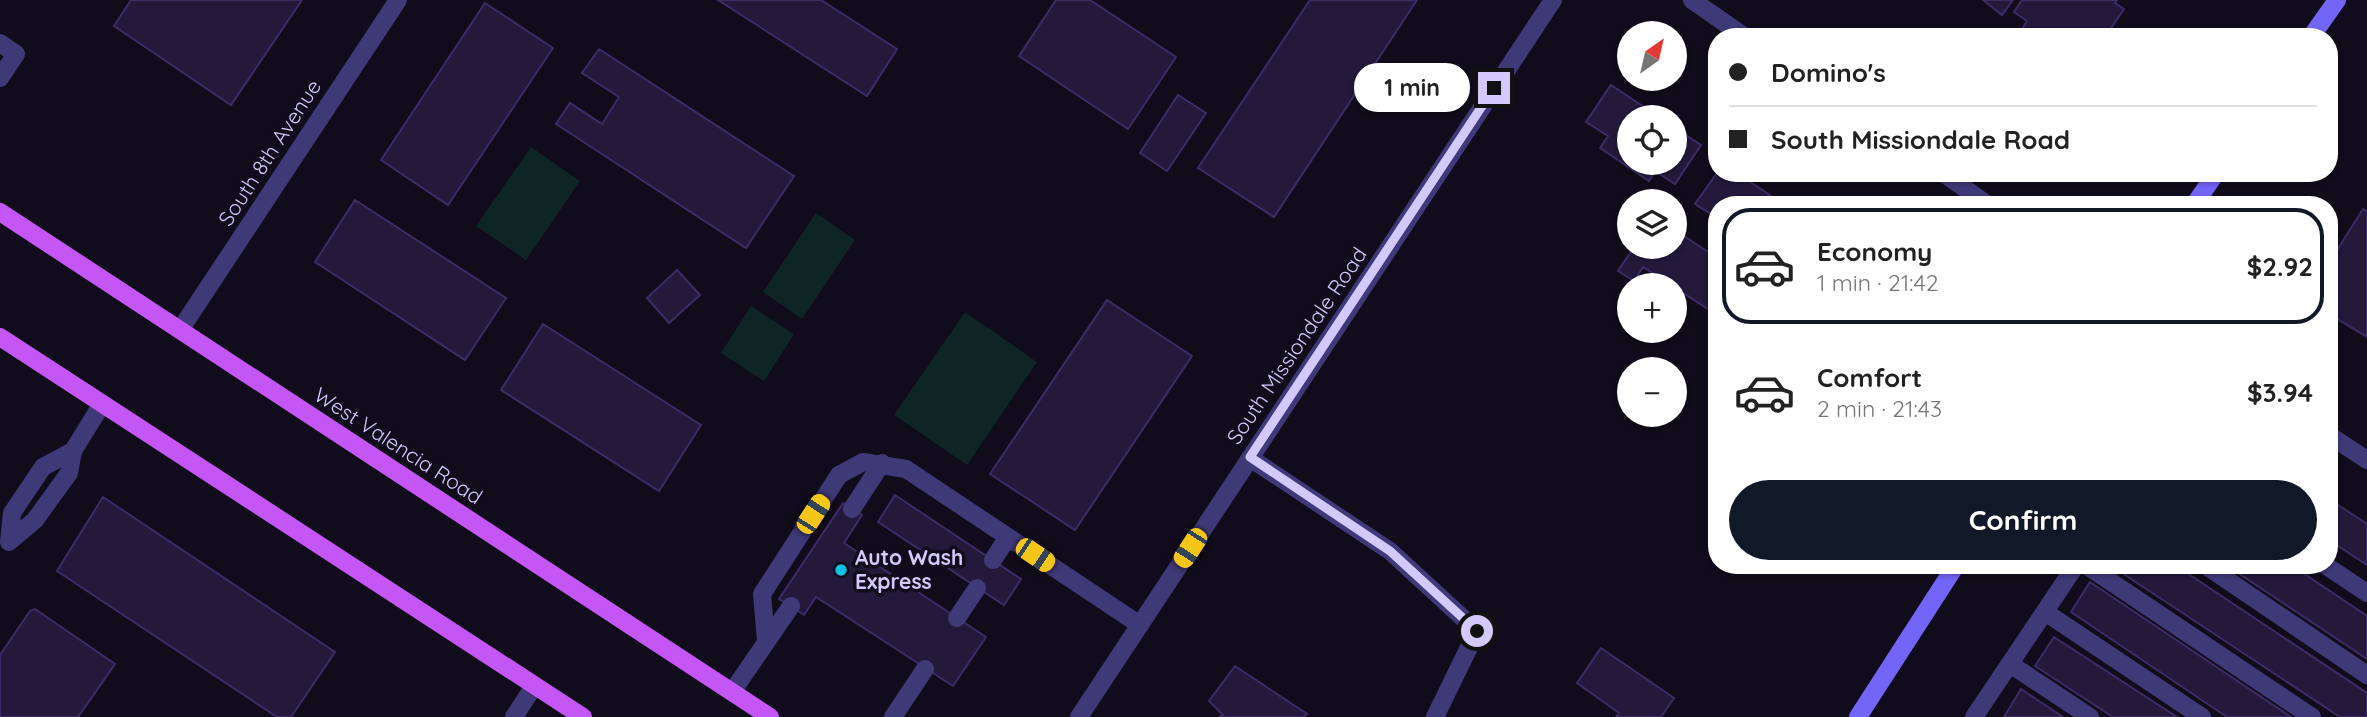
<!DOCTYPE html>
<html lang="en">
<head>
<meta charset="utf-8">
<style>
	:root { --surface:#fff; --page:#f2f2f2; --text:#222; --muted:#767676; --line:#e0e0e0; --accent:#111827 }
	body { margin:0; font-family:Quicksand,sans-serif; background:var(--page); color:var(--text); height:100vh; display:flex; flex-direction:column; font-size:26px; white-space:nowrap }
	* { box-sizing:border-box; margin:0 }
	p { font-size:23px; color:var(--muted) }
	.icon { flex:none; width:38px; height:38px; fill:none; stroke:currentColor; stroke-width:2; stroke-linecap:round; stroke-linejoin:round }
	.map { position:relative; flex:1; overflow:hidden }
	.sheet { position:absolute; left:1708px; top:196px; width:630px; height:378px; display:flex; flex-direction:column; background:var(--surface); border-radius:28px; box-shadow:0 2px 5px #0004 }
	.sheet>* { flex:none }
	.top-card { position:absolute; left:1708px; top:28px; width:630px; height:154px; border-radius:28px; box-shadow:0 2px 5px #0004; display:grid; align-content:center; height:154px; padding:0 21px; background:var(--surface) }
	.needle { width:46px; rotate:34deg }
	.buttons { position:absolute; left:1617px; top:21px; display:grid; gap:14px }
	.buttons a { display:grid; place-items:center; width:70px; height:70px; border-radius:50%; background:var(--surface); box-shadow:0 2px 5px #0004; font-size:35px }
	.end { position:absolute; width:32px; height:32px; margin:-16px; border:9px solid #d3c9fc; background:#111; box-shadow:0 0 0 4px #111 }
	.from { border-radius:50% }
	.bubble { position:absolute; height:49px; border-radius:24px; background:var(--surface); box-shadow:0 2px 5px #0004; font-size:23px; font-weight:700; line-height:49px; text-align:center }
	.car { position:absolute; width:21px; height:42px; margin:-21px -10px; border-radius:9px; box-shadow:0 0 5px 2px #0007; background:linear-gradient(#f5c518 24%,#345 0 40%,#f5c518 0 76%,#345 0 86%,#f5c518 0) }
	.top-card b { display:flex; align-items:center; gap:24px; height:66px; font-size:26px }
	.top-card b+b { border-top:2px solid var(--line) }
	.top-card i { width:18px; height:18px; background:var(--text) }
	ul { padding:12px 0 0; list-style:none }
	li { display:flex; align-items:center; gap:21px; height:116px; margin:0 14px 10px; padding:0 7px; border:4px solid transparent; border-radius:28px }
	li div { flex:1 }
	li b { display:block; font-size:26px }
	li em { font-style:normal; font-weight:700 }
	li.selected { border-color:var(--accent) }
	li>.icon { width:63px; height:63px; stroke-width:1.5 }
	.action { display:flex; gap:14px; margin-top:auto; padding:14px 21px }
	.action a { flex:1; height:80px; border-radius:42px; background:var(--accent); color:#fff; font-size:28px; font-weight:700; line-height:80px; text-align:center }
	.map>svg:first-child { display:block }
	.green { fill:#0f2425 }
	.building { fill:#22193b; stroke:#3c2c66; stroke-width:2 }
	.lines { fill:none; stroke-linecap:round; stroke-linejoin:round }
	.lane { stroke:#403978; stroke-width:18 }
	.street { stroke:#403978; stroke-width:18 }
	.secondary { stroke:#7365f7; stroke-width:18 }
	.primary { stroke:#c556f6; stroke-width:18 }
	.route { stroke:#d3c9fc; stroke-width:9 }
	.poi-dot { fill:#0cc1e6; stroke:#100c1b; stroke-width:2.5 }
	.labels { text-anchor:middle; stroke-width:7; stroke-linejoin:round; paint-order:stroke }
	.street-label { font-size:21px; fill:#d3c9fc; stroke:#100c1b }
	.poi-label { font-size:21px; font-weight:bold; fill:#d3c9fc; stroke:#100c1b; text-anchor:start }
</style>
</head>
<body>
<div class="map">
<svg width="2367" height="717" viewBox="0 0 2367 717">
	<rect width="100%" height="100%" fill="#100c1b"/>
	<!-- green -->
	<path class="green" d="M531 147 580 181 526 260 476 226Z
		M816 213 855 240 802 319 763 292Z
		M751 306 794 334 764 381 721 353Z
		M965 312 1037 362 967 465 894 415Z"/>
	<!-- building -->
	<path class="building" d="M131 0H302L231 105 114 26Z
		M718 0H821L897 49 867 96Z
		M1056 0H1090L1176 57 1128 129 1019 56Z
		M1310 0H1417L1274 217 1198 168Z
		M1983 0H2013L2002 15Z
		M2022 0H2117L2115 3 2124 9 2105 37H2017L2027 21 2014 12Z
		M485 3 553 48 448 205 381 160Z
		M599 49 794 176 746 248 556 124 570 103 602 124 619 97 582 73Z
		M1611 85 1659 117H1629V163H1675V128L1701 145 1675 184 1655 171 1649 181 1600 148 1608 136 1586 122Z
		M1178 95 1206 113 1167 171 1140 153Z
		M1717 173H1737L1780 202 1778 205H1717V218L1695 204Z
		M355 200 506 298 465 360 315 262Z
		M2363 209 2367 211V337L2329 314V308L2335 300 2329 296V263Z
		M1675 230 1717 258V295L1708 309 1643 267 1634 281 1618 271 1634 247H1675Z
		M677 270 700 295 669 323 647 298Z
		M1107 300 1192 356 1075 530 990 474Z
		M543 324 701 425 659 491 501 390Z
		M895 495 1021 579 1004 605 878 522Z
		M103 497 335 652 291 717H277L57 571Z
		M2329 499 2367 524V565L2329 540Z
		M843 503 862 515 844 543 986 637 953 686 816 597 804 615 779 599Z
		M2110 565H2175L2367 693V717H2340Z
		M2226 565H2291L2367 616V659Z
		M2090 582 2291 717H2227L2071 612Z
		M35 609 115 664 78 717H0V655L30 611Z
		M2054 637 2177 717H2113L2035 666Z
		M1601 648 1674 698 1661 717H1616L1619 713 1577 683Z
		M1235 666 1307 714 1304 717H1219L1223 715 1209 701Z
		M2021 689 2063 717H2004Z"/>
	<g class="lines">
		<!-- lane -->
		<path class="lane" d="M0 43 16 54 0 78
			M73 451 43 467 12 513 9 542 35 520 69 473 73 451 102 404
			M1250 458 1390 551 1477 631 1435 717
			M852 509 882 463
			M993 560 1004 543 1014 541
			M2086 565 2312 717
			M2205 565 2367 675
			M2325 565 2367 593
			M2045 612 2202 717
			M957 618 977 588
			M766 641 762 594 839 475 863 462 906 469 1140 625
			M2010 664 2090 717
			M732 692 791 606
			M514 717 534 686
			M893 717 925 669
			M1974 717 2076 565"/>
		<!-- street -->
		<path class="street" d="M1692 0 1745 37
			M1943 173 1988 205
			M180 330 398 0
			M2329 435 2367 460
			M1079 717 1553 0"/>
		<!-- secondary -->
		<path class="secondary" d="M2311 37 2337 0
			M2194 205 2216 173
			M1858 717 1956 565"/>
		<!-- primary -->
		<path class="primary" d="M0 212 770 717
			M0 337 583 717"/>
	</g>
	<g class="lines">
		<!-- route -->
		<path class="route" d="M1477 631 1390 551 1250 457 1494 88"/>
	</g>
	<!-- markers -->
	<circle class="poi-dot" cx="841" cy="570" r="7"/>
	<g class="labels">
		<!-- street labels -->
		<g class="street-label">
			<text transform="translate(270 153) rotate(-57)" y="7">South 8th Avenue</text>
			<text transform="translate(1297 346) rotate(-56)" y="7">South Missiondale Road</text>
			<text transform="translate(398 446) rotate(33)" y="7">West Valencia Road</text>
		</g>
		<!-- poi labels -->
		<g class="poi-label">
			<text x="855" y="565">Auto Wash<tspan x="855" dy="24">Express</tspan></text>
		</g>
	</g>
</svg>
<div class="buttons">
<a><svg class="needle" viewBox="-14 -14 28 28"><path d="M0-13l5 13h-10z" fill="#e53935"/><path d="M0 13l5-13h-10z" fill="#767676"/></svg></a>
<a><svg class="icon" aria-label="locate" viewBox="0 0 24 24"><circle cx="12" cy="12" r="6"/><path d="M12 2v4M12 18v4M2 12h4M18 12h4"/></svg></a>
<a><svg class="icon" aria-label="layers" viewBox="0 0 24 24"><path d="M12 4l9 5-9 5-9-5zM3 14l9 5 9-5"/></svg></a>
<a>+</a>
<a>−</a>
</div>
<i class="end from" style="left:1477px;top:631px"></i>
<i class="end" style="left:1494px;top:88px"></i>
<div class="bubble" style="left:1354px;top:63px;width:116px">1 min</div>
<i class="car" style="left:813px;top:514px;rotate:33deg"></i>
<i class="car" style="left:1190px;top:548px;rotate:213deg"></i>
<i class="car" style="left:1035px;top:555px;rotate:124deg"></i>
<div class="top-card">
<b><i class="from"></i>Domino's</b>
<b><i></i>South Missiondale Road</b>
</div>
<section class="sheet">
<ul>
<li class="selected"><svg class="icon" aria-label="car" viewBox="0 0 24 24"><path d="M5 17H2v-5l4-1 3-4h7l3 4 3 1v5h-3M9 17h6M6 11h13"/><circle cx="7" cy="17" r="2"/><circle cx="17" cy="17" r="2"/></svg><div><b>Economy</b><p>1 min · 21:42</p></div><em>$2.92</em></li>
<li><svg class="icon" aria-label="car" viewBox="0 0 24 24"><path d="M5 17H2v-5l4-1 3-4h7l3 4 3 1v5h-3M9 17h6M6 11h13"/><circle cx="7" cy="17" r="2"/><circle cx="17" cy="17" r="2"/></svg><div><b>Comfort</b><p>2 min · 21:43</p></div><em>$3.94</em></li>
</ul>
<div class="action"><a>Confirm</a></div>
</section>
</div>
</body>
</html>
